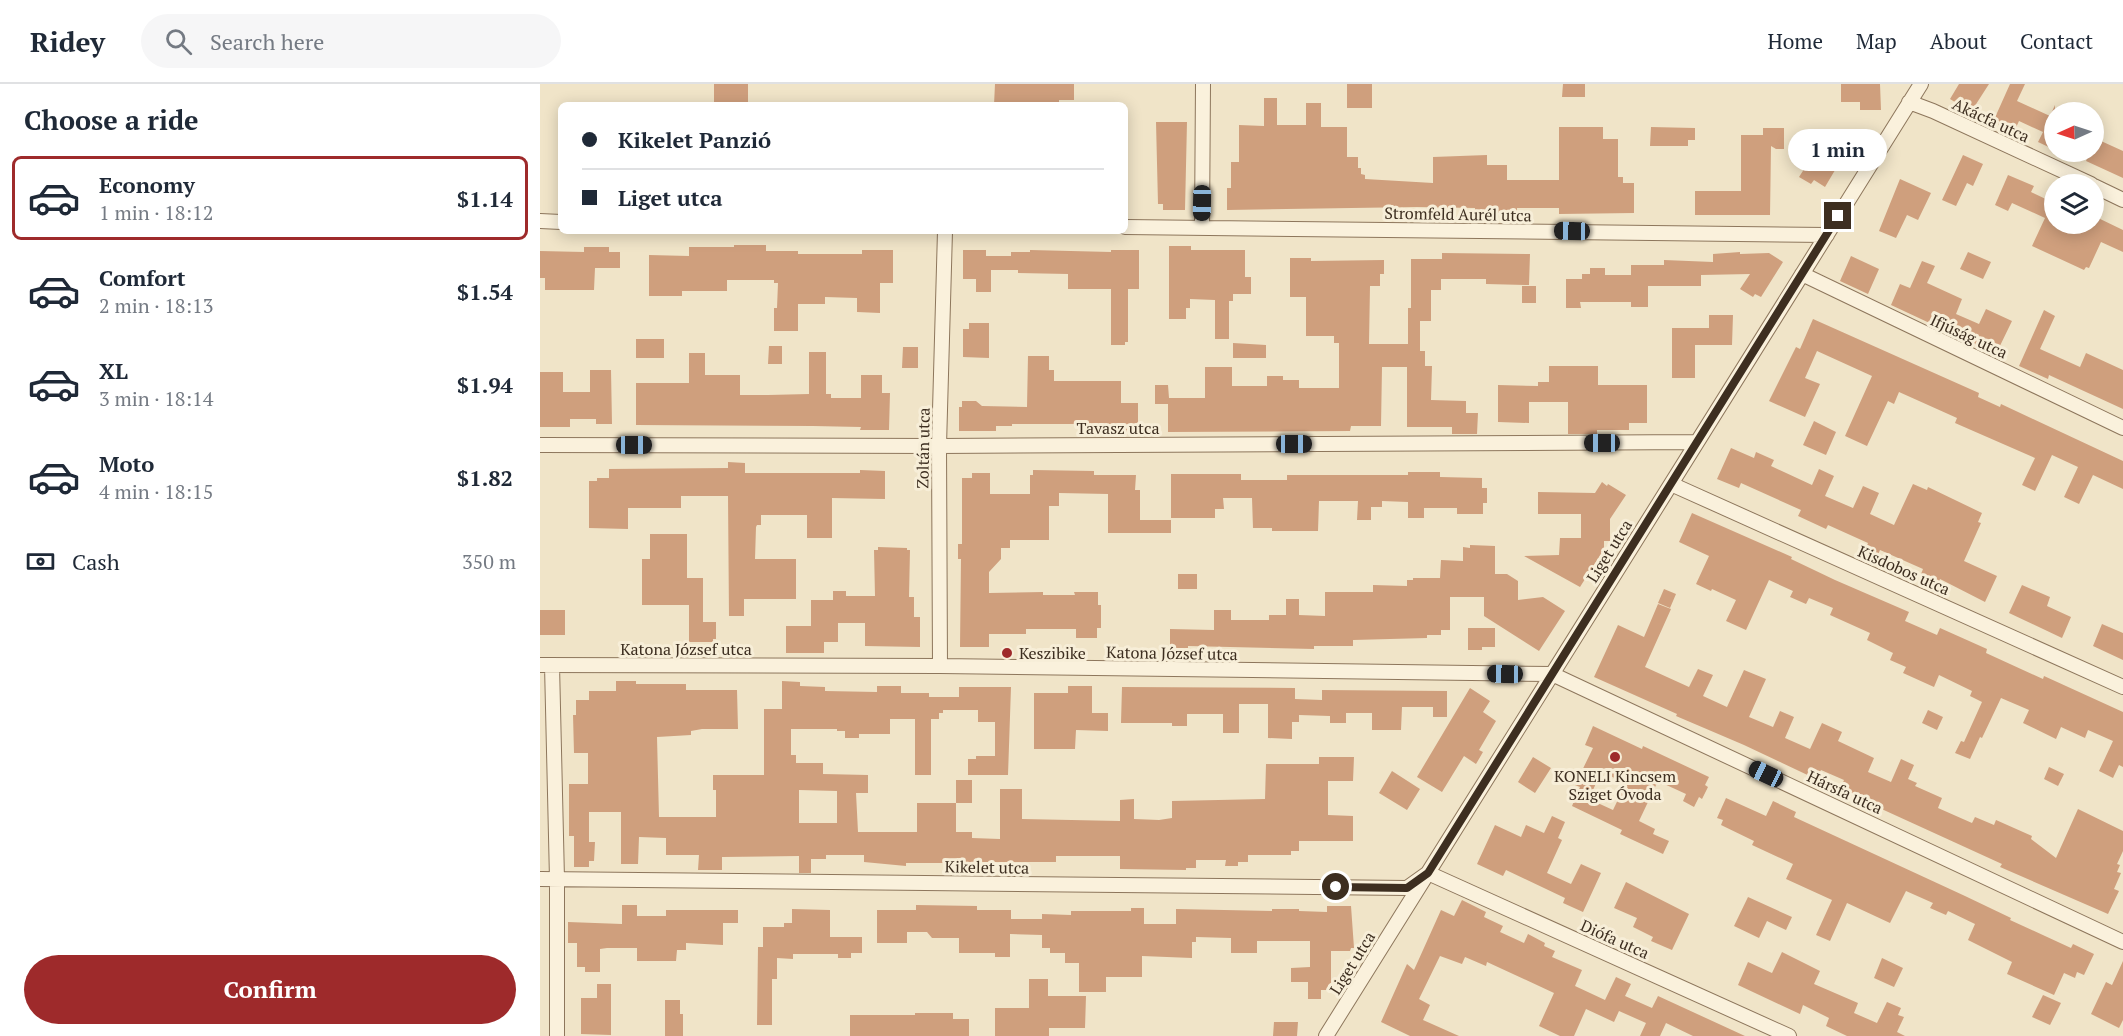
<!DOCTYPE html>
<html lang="en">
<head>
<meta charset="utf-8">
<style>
	:root { --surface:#fff; --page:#f6f6f7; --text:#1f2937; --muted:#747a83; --line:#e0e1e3; --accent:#9e2a2b }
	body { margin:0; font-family:"PT Serif",serif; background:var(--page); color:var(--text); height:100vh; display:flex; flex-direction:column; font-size:22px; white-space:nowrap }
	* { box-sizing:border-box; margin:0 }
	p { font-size:20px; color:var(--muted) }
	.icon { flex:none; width:33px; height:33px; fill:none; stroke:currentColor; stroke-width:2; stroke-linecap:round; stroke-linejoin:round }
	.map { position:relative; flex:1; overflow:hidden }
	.side { display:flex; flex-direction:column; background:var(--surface); width:540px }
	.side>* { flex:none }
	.hud { position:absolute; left:18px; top:18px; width:570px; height:132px; border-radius:9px; box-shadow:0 3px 15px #0003; display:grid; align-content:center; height:132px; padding:0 24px; background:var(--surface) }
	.needle { width:39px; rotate:267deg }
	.tools { position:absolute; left:1504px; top:18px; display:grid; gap:12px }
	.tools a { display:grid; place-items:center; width:60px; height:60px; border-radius:50%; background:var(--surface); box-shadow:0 3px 15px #0003; font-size:30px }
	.end { position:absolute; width:27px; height:27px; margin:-14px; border:8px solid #3d2e20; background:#fff; box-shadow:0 0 0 3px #fff }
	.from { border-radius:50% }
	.bubble { position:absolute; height:42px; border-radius:21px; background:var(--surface); box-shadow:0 3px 15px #0003; font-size:20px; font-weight:800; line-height:42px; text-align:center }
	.car { position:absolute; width:18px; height:36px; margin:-18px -9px; border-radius:8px; box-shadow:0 0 4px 2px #0007; background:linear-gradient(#222 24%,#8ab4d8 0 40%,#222 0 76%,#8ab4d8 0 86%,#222 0) }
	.hud b { display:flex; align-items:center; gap:21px; height:57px; font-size:22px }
	.hud b+b { border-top:2px solid var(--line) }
	.hud i { width:15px; height:15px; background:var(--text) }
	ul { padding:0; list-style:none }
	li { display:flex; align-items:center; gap:18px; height:84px; margin:0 12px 9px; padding:0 12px; border:3px solid transparent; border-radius:9px }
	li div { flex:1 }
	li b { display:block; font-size:22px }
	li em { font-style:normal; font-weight:800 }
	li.on { border-color:var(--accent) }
	li>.icon { width:54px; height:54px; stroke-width:1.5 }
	h2 { padding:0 24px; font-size:27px; line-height:72px }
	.pay { display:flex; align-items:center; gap:15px; height:66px; padding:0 24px; font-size:22px }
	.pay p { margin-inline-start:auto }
	.cta { display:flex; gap:12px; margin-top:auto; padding:12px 24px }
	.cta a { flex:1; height:69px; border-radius:36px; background:var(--accent); color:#fff; font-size:24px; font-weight:800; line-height:69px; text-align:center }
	header { display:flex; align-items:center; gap:36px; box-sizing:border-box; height:84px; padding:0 30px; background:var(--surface); border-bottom:2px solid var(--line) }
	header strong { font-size:28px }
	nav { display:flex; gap:33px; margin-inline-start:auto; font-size:21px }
	.search { width:420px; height:54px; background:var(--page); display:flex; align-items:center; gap:15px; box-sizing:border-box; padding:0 21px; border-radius:33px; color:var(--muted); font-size:22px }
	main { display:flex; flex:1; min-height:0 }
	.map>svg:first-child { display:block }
	.building { fill:#cf9f7d; fill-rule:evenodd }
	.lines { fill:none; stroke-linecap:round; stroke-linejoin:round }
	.minor-casing { stroke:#8d765c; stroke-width:16 }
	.minor { stroke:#faf1dc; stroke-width:14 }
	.route { stroke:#3d2e20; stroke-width:8 }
	.poi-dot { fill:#9e2a2b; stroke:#f7eed8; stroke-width:2 }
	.labels { text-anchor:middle; stroke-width:6; stroke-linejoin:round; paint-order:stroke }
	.street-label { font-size:16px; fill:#3d2e20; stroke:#f7eed8 }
	.poi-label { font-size:16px; fill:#3d2e20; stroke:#f7eed8; text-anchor:start }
</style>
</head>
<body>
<header>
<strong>Ridey</strong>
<div class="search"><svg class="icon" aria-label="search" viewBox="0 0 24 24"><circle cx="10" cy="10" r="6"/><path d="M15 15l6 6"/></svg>Search here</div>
<nav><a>Home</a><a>Map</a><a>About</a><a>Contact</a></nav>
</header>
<main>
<section class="side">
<h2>Choose a ride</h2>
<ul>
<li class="on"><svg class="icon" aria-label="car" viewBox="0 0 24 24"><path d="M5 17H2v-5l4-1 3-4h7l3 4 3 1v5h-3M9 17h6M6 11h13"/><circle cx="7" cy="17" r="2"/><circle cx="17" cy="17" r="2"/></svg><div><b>Economy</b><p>1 min · 18:12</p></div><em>$1.14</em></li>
<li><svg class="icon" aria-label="car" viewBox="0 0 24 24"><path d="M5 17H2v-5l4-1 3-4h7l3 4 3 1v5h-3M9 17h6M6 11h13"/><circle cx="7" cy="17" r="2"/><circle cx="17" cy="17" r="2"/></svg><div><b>Comfort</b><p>2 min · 18:13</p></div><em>$1.54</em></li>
<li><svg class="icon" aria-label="car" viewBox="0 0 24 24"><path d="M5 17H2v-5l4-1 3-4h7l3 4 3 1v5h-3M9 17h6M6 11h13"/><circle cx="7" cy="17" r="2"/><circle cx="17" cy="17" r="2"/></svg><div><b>XL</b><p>3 min · 18:14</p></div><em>$1.94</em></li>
<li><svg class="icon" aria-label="car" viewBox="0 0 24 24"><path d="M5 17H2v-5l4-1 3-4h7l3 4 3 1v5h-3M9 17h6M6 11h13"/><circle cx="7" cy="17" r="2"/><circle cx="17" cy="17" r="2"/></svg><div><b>Moto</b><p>4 min · 18:15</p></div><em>$1.82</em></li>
</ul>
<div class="pay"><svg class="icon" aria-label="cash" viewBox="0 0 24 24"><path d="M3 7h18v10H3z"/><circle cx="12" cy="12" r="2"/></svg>Cash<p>350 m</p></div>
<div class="cta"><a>Confirm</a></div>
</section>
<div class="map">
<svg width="1583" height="952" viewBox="0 0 1583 952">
	<rect width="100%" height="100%" fill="#f0e4c8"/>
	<!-- building -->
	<path class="building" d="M174 0H208V21H174Z
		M455 0H534V16H519V21H454Z
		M807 0H832V24H807Z
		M1023 0H1045V13H1022Z
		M1301 0H1340L1341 26H1320V18H1301Z
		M1419 0H1449L1431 28 1410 15Z
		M1470 0H1485L1477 17 1510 32 1515 21V66L1498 58 1503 48 1479 37 1474 48 1453 38Z
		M724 14H737V41H766V19H781V43H807V73H818V84H821V90L825 91V95L893 99V73L947 71V81H967V96H1019V43H1063V55H1078V93H1083V99H1094V129L1019 130V124H977V129H935V124L877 123 687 126V104H691V78H699V41L724 42Z
		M616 38H647L645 126H623V120H618Z
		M1111 43 1155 44V56H1148V62H1110Z
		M1223 44H1244V65H1236L1231 62 1230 131H1155V107H1201V51H1223Z
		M1555 57H1561L1583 67V94L1546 77 1550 68H1554Z
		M1279 62 1301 76 1285 103 1274 96 1271 100 1259 93Z
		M1423 71 1443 80 1433 102 1427 99 1416 122 1402 116Z
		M1468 91 1494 102 1491 108 1512 118 1515 112V140H1554L1556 133 1583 146V168L1561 158 1549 184 1546 183 1544 186 1492 162 1505 134 1472 119 1468 127 1455 121Z
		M1360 95 1391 109 1378 136 1367 131 1356 154 1339 147Z
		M194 161H226V167H258V170H322V166H353V199H340V229L317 228V214L285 213V220H258V247H234V224H237L238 199H234V196H187V207H142V212H109V171L149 172V163H194Z
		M629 162H651V166H705V193H711V210H693V217H689V255H675V216L650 215V224H646V235H629Z
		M44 163H69V168H80V184H55L54 206H5V194H0V167L44 168Z
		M423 166H446V172H471V168H490V166L571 168V166H599V205H588V258H585V261H571V205H528V190L478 189V186H451V208H436V195H423Z
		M1200 168V170L1229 169 1243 178 1221 213 1215 210 1213 213 1200 205 1210 190 1161 191V202H1108V223H1091V218H1040L1041 224H1026V195H1042V190H1050V184H1065V191H1091V181H1124V176L1173 178V170Z
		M1428 168 1451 178 1443 195 1420 185Z
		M902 169 990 170 989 201 946 200V195H901V206H891V237H880V267H885V282H892L891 316 926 317V329H938L937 350H912V343H867V283H842L841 342H811L810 347 628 348V320H615V301H628L629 314H665V283H692V302H727V292H743V296H759V304H799V259H794V252H766V213H750V174H771V177L844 176V190H840V202H830L829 260H868V224H871V175H902Z
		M1311 172 1339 185 1328 210 1300 197Z
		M1382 177 1395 182 1387 199 1422 215 1416 230 1439 240 1446 225 1472 237 1456 270 1351 221 1360 200 1370 204Z
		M982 202H996V219H982Z
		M1504 226 1515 232 1500 265 1540 283 1546 269 1583 286V325L1509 291 1508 295 1479 282Z
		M1169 231H1193L1192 261H1155V294H1132V244H1169Z
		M1273 235 1439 309 1438 313 1460 323 1461 320 1583 377V405L1553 391 1539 420 1524 413 1538 383 1512 371 1495 407 1482 401 1495 374 1415 339 1417 334 1359 308 1354 320 1348 317 1327 362 1305 352 1332 292 1277 267 1265 294 1280 300 1265 333 1229 317 1256 263 1260 265Z
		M429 239H449V274L423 273V245H429Z
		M96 255H124V274H96Z
		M693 259 726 261V274H693Z
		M229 262H242V280H228Z
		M363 263H378V284H362Z
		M269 268H286V310H291V314H321V291H342V309H350L349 346H320L321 343 273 342 96 341V299H149V269H165V291H200V311H228L269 310Z
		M488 272H509V286H514V297H581V319H598V348H570V340H472V342H456V347H419V323H422V317H436L442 322 487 323Z
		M1009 282H1058V301H1107V339H1089V346H1057V350H1028V318H989V339L958 338V301L998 302V298H1009Z
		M50 286H71L72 340H56V335H30V343H0V288H23V308H50Z
		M1274 337 1296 348 1286 371 1263 361Z
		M1191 364 1214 374 1216 368 1234 376 1231 382 1272 401 1279 385 1294 392 1285 412 1313 424 1323 402 1339 409 1330 430 1354 441 1373 400 1387 406 1388 403 1442 429 1438 438 1441 439 1424 477 1457 492 1445 518 1400 495 1399 498 1381 490 1383 485 1340 466 1336 475 1324 469 1328 459 1288 441 1286 445 1258 432 1261 426 1201 399 1199 404 1177 395Z
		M188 378 205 379V389H320V386L345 387V415L292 414V454H267V431H221V441H217L216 443 215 475H256V515H204V532H189L188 412H141V424H88V445L49 444V397H57V394H69V385L188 384Z
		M493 386 554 387V391H596L595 406H600V436H631V449H568V410L519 409V422H509V456H470V464H461V475L449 488V509L503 508V511H535L534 508H558V521H561V544H557V554H536V545H486V550H449V563H420L421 475H418V460H422V394H432V389H450V410H490V391H493Z
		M868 388H900V393L942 394V404H947V419H943V430H917V424H884V434H868V418L842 417V423H831V436H817L818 417H779L778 447H732V444H713L712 414H683L684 425H675V434H631V390H701V396H747V391H868Z
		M1062 398 1067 402 1068 400 1086 411 1070 435V457H1064V465L1040 503 984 472 1019 471 1020 454H1041V430H998V408L1055 409Z
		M1152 429 1252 473 1251 475 1295 496 1369 528 1365 537 1397 551 1400 544 1447 565 1446 569 1503 595 1504 592 1583 628V683L1579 681 1573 694 1559 687 1573 657 1548 646 1545 654 1521 643 1516 655 1483 639 1489 626 1461 614 1442 654 1440 653 1430 675 1415 669 1421 657 1424 658 1442 618 1430 612 1432 607 1399 591 1394 603 1363 589 1366 583 1350 576 1353 569 1327 556 1330 549 1290 531 1293 524 1269 514 1266 520 1250 513 1253 507 1229 496 1206 546 1186 537 1196 516 1172 505 1171 507 1156 500 1169 472 1139 458Z
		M110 450H147V494H163V538H176V555H173V558H149V521H102V475H110Z
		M930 461 955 462V490H967L978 497V516L1003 513 1025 527 999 567 944 532V513H910V546H901V551H887V554L813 556V562H774V565L648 562V564H630V545L674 546V526H691V536H729V531H746V515H759V531L785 532V508H833V501L867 502V496H873V494H900L901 476 923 477V463L930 464Z
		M338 463 367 464V466H370L369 513H374V533H380V563L325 562V539H298V558H284V569H246V542H271V516H293V507H306V512H335L334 466H338Z
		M638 490H657V505H638Z
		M1482 501 1510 513 1507 522 1531 533 1522 554 1469 529Z
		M1124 505 1136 510 1130 524 1118 519Z
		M1118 520 1131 525 1105 583 1149 603 1158 585 1173 591 1163 612 1187 623 1204 586 1226 595 1209 633 1233 643 1240 627 1254 633 1245 654 1270 665 1282 639 1302 648 1298 657 1334 674 1328 688 1351 698 1361 675 1374 681 1368 695 1377 699 1375 702 1402 714 1398 724 1432 739 1435 733 1454 741 1456 736 1492 752 1491 755 1516 774 1538 725 1583 747V767L1577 780 1580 781 1577 788 1581 789 1574 805 1579 807 1568 830 1460 783 1462 780 1300 706 1304 696 1281 686 1276 695 1204 661 1136 632 1137 630 1054 593 1078 541 1104 553Z
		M0 526H25V551H0Z
		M1562 540 1583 549V576L1553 562Z
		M928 544H955V563H942V566H928Z
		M76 597H96V600H146V606H197L198 645H162L151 647V651L117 653 119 733H176V706H173V691H224V625H242V597L260 598V602L285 603V607L337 608V602H361V609H389V613H419V603H471L468 691H428V675H436V672H455V638H438V626H403V629H399V635H391V691H375V635H350V650H319V654H305V647H297V645H251V671H256V679H283V690L328 691V709H316L318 748H377V719H416V748H432V754L460 755V705H482V735L580 737V716L594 715V735L619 736 632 734V717L725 715 726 680H779V673H814L813 697H788V731L813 732V757H759V767H751V771H708V778H698V782H685L686 776H656V784H646V786L580 785V772H516V778H434V782H419V779H366V782L324 778V771H286V775H271V789H259V772L182 773V786H158L159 771H126V754L99 753 98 780H81V728H49V758H55L54 777H49V783H34V752H29V700H48V669H34L33 631H36V616H49V607H76ZM259 706 297 707V739H259Z
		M528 602H552V629H568V647L536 646 535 665H494V609H528Z
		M582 603 755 604V615L782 616V606L907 607V633H893V623H862L861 646H832V629H806V639H790V632L759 631V638H752V655L728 654V620H699V649H683V630H647V642H632V639H581Z
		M930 604 950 617 943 628 956 637 939 666 943 668 936 680 924 672 902 708 877 693Z
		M1388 626 1403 633 1397 646 1382 639Z
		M1053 642 1102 665 1103 662 1169 693 1165 701 1168 703 1162 715 1159 713 1154 723 1143 717 1146 710 1122 699V701L1117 699 1099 737 1115 745 1113 750 1129 757 1123 770 1080 750 1082 746 1032 722 1040 703 1035 701 1053 664 1045 661ZM1061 688 1086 699 1073 726 1049 715Z
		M993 673 1011 684 995 709 978 698Z
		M1509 683 1524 690 1518 702 1504 695Z
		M852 687 880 705 867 726 839 709Z
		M416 696H432V719H416Z
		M1186 714 1226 732 1233 717 1256 728 1254 733 1425 812 1471 834 1470 836 1531 864 1533 860 1554 870 1544 891 1537 888 1535 894 1524 889 1514 911 1467 890 1472 878 1428 856 1435 840 1408 827 1406 831 1390 824 1393 819 1366 807 1350 839 1307 819 1290 857 1276 851 1292 816 1246 795 1253 780 1212 761 1214 757 1181 741 1183 736 1177 734Z
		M1012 732 1025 738 1018 754 1022 756 1007 789 1031 800 1041 780 1061 789 1043 828 1023 819 1025 814 966 786 963 792 937 780 955 741 981 753 986 741 1004 749Z
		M1086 798 1149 830 1132 866 1111 857 1113 853 1093 843 1097 834 1074 824Z
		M1208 813 1252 833 1246 846 1227 837 1219 854 1194 842Z
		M922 816 946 828 944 833 963 842 960 848 984 859 988 850 1005 859 1004 862 1015 867 1012 873 1042 886 1035 902 1065 916 1076 893 1091 900 1085 912 1112 924 1118 912 1205 952H1153L1126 939 1120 952H1100L1106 939 1079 927 1074 938 1046 925 1034 952H1020L999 942 1014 909 947 878 946 882 925 873 922 880 900 872 879 915 890 921 883 936 919 952H870L841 938 867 880 874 886 901 826 914 832Z
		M82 821H97V832H126V826H198V839H183V861L146 859V866H137L136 877H97V864H67L60 865V888H45V883H37V859H28V838L82 840Z
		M376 821 437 822V826H471V835H502V830L531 831V827H591V824H604V840H636V825L732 827V825H759V827L787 828V822H811L814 864H811L810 867H791V900L788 901V906H781V915H768V898H751V884L770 883V857H717V869H691V854L656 853V858H652V874L602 872V893H566V908H539V879H525V869H510V864H502V851L470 850V873H455V869H419V854H392L387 848H367V859H337V826H376Z
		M252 825 290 826V853H322V869H311V874H298V870H253V875L237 874V895H232V941H217L218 863H223V843H244V839H252Z
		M1242 868 1280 887 1274 900 1318 919 1314 929 1337 939 1347 918 1361 924 1358 931 1364 933 1357 948 1365 952H1307L1286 942 1289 934 1263 921 1260 930 1198 901 1208 878 1232 889Z
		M1342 874 1363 884 1354 903 1334 894Z
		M1583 877V936L1579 944 1551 930 1566 898 1572 901Z
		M489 895H508V912H546L545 944H509V952H455V924H489Z
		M57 900H71V951L41 950V914H57Z
		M1503 911 1521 919 1510 941 1492 933Z
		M125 916H140V930H143V952H125Z
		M375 929H413V935H429V952H310V931H375Z
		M734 938H758L757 952H733Z"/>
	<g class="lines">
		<!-- minor casing -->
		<g class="minor-casing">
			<path id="minor" d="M1369 18 1393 27 1551 100
				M1554 102 1583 116
				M0 137 21 138
				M585 143 1287 151
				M662 143 663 0
				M1262 190 1583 344
				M0 361 399 362 1157 358
				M1131 400 1583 603
				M0 581 400 582 1012 590 1583 858
				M12 581 17 795V952
				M400 582 399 362 405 147
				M0 795 867 804 888 789 1249 952
				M786 952 1381 0"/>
		</g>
		<!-- minor -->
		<use href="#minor" class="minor"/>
	</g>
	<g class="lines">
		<!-- route -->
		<path class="route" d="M796 803 867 804 888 789 1298 132"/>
	</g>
	<!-- markers -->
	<g class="poi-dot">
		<circle cx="467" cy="569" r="6"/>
		<circle cx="1075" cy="673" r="6"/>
	</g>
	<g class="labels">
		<!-- street labels -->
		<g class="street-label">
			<text transform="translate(1451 36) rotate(25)" y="6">Akácfa utca</text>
			<text transform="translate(918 130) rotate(1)" y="6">Stromfeld Aurél utca</text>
			<text transform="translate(1429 252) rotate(25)" y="6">Ifjúság utca</text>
			<text x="578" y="350">Tavasz utca</text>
			<text transform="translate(383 364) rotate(-89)" y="6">Zoltán utca</text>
			<text transform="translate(1069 467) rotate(-58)" y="6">Liget utca</text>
			<text transform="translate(1364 486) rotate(24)" y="6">Kisdobos utca</text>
			<text x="146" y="571">Katona József utca</text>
			<text transform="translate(632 569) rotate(1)" y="6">Katona József utca</text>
			<text transform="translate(1305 708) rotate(25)" y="6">Hársfa utca</text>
			<text transform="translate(447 783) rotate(1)" y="6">Kikelet utca</text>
			<text transform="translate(1075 855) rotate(24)" y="6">Diófa utca</text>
			<text transform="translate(812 879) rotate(-58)" y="6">Liget utca</text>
		</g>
		<!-- poi labels -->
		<g class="poi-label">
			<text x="479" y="575">Keszibike</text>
			<text x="1075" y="698" text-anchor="middle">KONELI Kincsem<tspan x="1075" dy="18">Sziget Óvoda</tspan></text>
		</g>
	</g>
</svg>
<div class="tools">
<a><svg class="needle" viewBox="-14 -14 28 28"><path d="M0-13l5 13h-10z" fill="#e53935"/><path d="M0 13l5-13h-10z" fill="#747a83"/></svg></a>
<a><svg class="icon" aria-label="layers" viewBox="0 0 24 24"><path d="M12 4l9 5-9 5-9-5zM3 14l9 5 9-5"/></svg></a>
</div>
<i class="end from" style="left:796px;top:803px"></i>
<i class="end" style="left:1298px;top:132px"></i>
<div class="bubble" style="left:1248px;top:45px;width:99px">1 min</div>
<i class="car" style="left:662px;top:119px;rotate:181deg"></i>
<i class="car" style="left:1032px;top:147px;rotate:271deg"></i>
<i class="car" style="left:1062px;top:359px;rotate:270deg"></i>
<i class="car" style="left:754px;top:360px;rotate:90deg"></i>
<i class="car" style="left:94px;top:361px;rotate:90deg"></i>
<i class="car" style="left:965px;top:590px;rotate:271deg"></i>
<i class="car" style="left:1226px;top:690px;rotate:295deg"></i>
<div class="hud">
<b><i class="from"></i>Kikelet Panzió</b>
<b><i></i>Liget utca</b>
</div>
</div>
</main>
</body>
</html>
